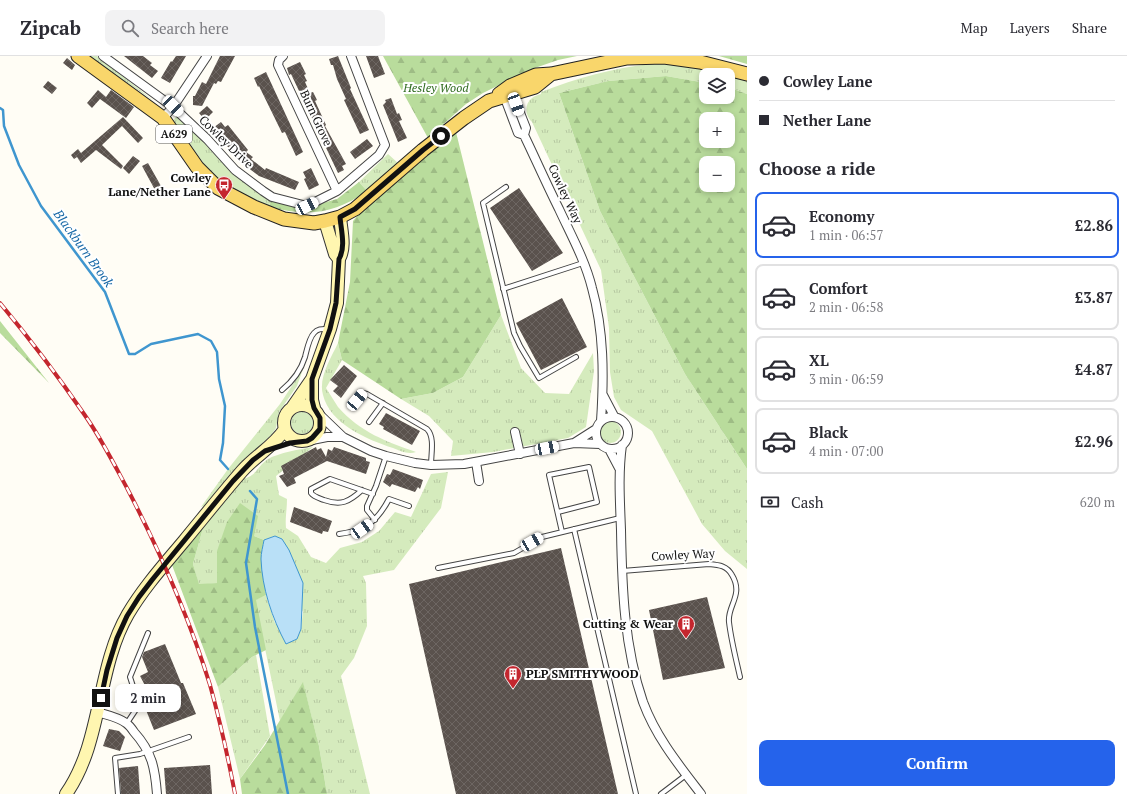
<!DOCTYPE html>
<html lang="en">
<head>
<meta charset="utf-8">
<style>
	:root { --surface:#fff; --page:#f2f2f3; --text:#2b2b33; --muted:#7c7c81; --line:#e1e1e2; --accent:#2563eb }
	body { margin:0; font-family:"PT Serif",serif; background:var(--page); color:var(--text); height:100vh; display:flex; flex-direction:column; font-size:15px; white-space:nowrap }
	* { box-sizing:border-box; margin:0 }
	p { font-size:13px; color:var(--muted) }
	.icon { flex:none; width:22px; height:22px; fill:none; stroke:currentColor; stroke-width:2; stroke-linecap:round; stroke-linejoin:round }
	.map { position:relative; flex:1; overflow:hidden }
	.side { display:flex; flex-direction:column; background:var(--surface); width:380px }
	.side>* { flex:none }
	.hud { display:grid; align-content:center; height:88px; padding:0 12px; background:var(--surface) }
	.controls { position:absolute; left:699px; top:12px; display:grid; gap:8px }
	.controls a { display:grid; place-items:center; width:36px; height:36px; border-radius:8px; background:var(--surface); box-shadow:0 2px 6px #0003; font-size:20px }
	.end { position:absolute; width:18px; height:18px; margin:-9px; border:5px solid #111; background:#fff; box-shadow:0 0 0 2px #fff }
	.from { border-radius:50% }
	.bubble { position:absolute; height:28px; border-radius:8px; background:var(--surface); box-shadow:0 2px 6px #0003; font-size:13px; font-weight:600; line-height:28px; text-align:center }
	.car { position:absolute; width:12px; height:24px; margin:-12px -6px; border-radius:5px; box-shadow:0 0 3px 1px #0007; background:linear-gradient(#fff 24%,#345 0 40%,#fff 0 76%,#345 0 86%,#fff 0) }
	.hud b { display:flex; align-items:center; gap:14px; height:38px; font-size:15px }
	.hud b+b { border-top:1px solid var(--line) }
	.hud i { width:10px; height:10px; background:var(--text) }
	ul { padding:0; list-style:none }
	li { display:flex; align-items:center; gap:12px; height:66px; margin:0 8px 6px; padding:0 4px; border:2px solid var(--line); border-radius:8px }
	li div { flex:1 }
	li b { display:block; font-size:15px }
	li em { font-style:normal; font-weight:600 }
	li.on { border-color:var(--accent) }
	li>.icon { width:36px; height:36px; stroke-width:1.5 }
	h2 { padding:0 12px; font-size:18px; line-height:48px }
	.pay { display:flex; align-items:center; gap:10px; height:44px; padding:0 12px; font-size:15px }
	.pay p { margin-inline-start:auto }
	.action { display:flex; gap:8px; margin-top:auto; padding:8px 12px }
	.action a { flex:1; height:46px; border-radius:8px; background:var(--accent); color:#fff; font-size:16px; font-weight:600; line-height:46px; text-align:center }
	header { display:flex; align-items:center; gap:24px; box-sizing:border-box; height:56px; padding:0 20px; background:var(--surface); border-bottom:1px solid var(--line) }
	header strong { font-size:19px }
	nav { display:flex; gap:22px; margin-inline-start:auto; font-size:14px }
	.search { width:280px; height:36px; background:var(--page); display:flex; align-items:center; gap:10px; box-sizing:border-box; padding:0 14px; border-radius:8px; color:var(--muted); font-size:15px }
	main { display:flex; flex:1; min-height:0 }
	.map>svg:first-child { display:block }
	.grass { fill:url(#grass-tufts) }
	.forest { fill:url(#forest-firs); fill-rule:evenodd }
	.water { fill:#b9e0f7; stroke:#3f96cf }
	.lines { fill:none; stroke-linecap:round; stroke-linejoin:round }
	.stream { stroke:#3f96cf; stroke-width:2.5 }
	.building { fill:url(#building-cross-hatch) }
	.lane-casing { stroke:#444; stroke-width:6 }
	.street-casing { stroke:#444; stroke-width:10 }
	.secondary-casing { stroke:#333; stroke-width:14 }
	.primary-casing { stroke:#222; stroke-width:15 }
	.lane { stroke:#fff; stroke-width:4 }
	.street { stroke:#fff; stroke-width:8 }
	.secondary { stroke:#fff6b0; stroke-width:12 }
	.primary { stroke:#f9d66b; stroke-width:13 }
	.rail-casing { stroke:#c4262e; stroke-width:4 }
	.rail { stroke:#fff; stroke-width:2.5; stroke-dasharray:8; stroke-linecap:butt }
	.route { stroke:#111; stroke-width:5 }
	.labels { text-anchor:middle; stroke-width:4; stroke-linejoin:round; paint-order:stroke }
	.shield { fill:#fff; stroke:#585858; stroke-width:1 }
	.shield-label { font-size:11px; font-weight:bold; fill:#111 }
	.park-label { font-size:12px; font-style:italic; fill:#2f6b1f; stroke:#fff }
	.street-label { font-size:12px; fill:#111; stroke:#fff }
	.poi-label { font-size:12px; font-weight:bold; fill:#111; stroke:#fff; text-anchor:end }
	.water-label { font-size:13px; font-style:italic; fill:#1768a6; stroke:#fff }
</style>
</head>
<body>
<header>
<strong>Zipcab</strong>
<div class="search"><svg class="icon" aria-label="search" viewBox="0 0 24 24"><circle cx="10" cy="10" r="6"/><path d="M15 15l6 6"/></svg>Search here</div>
<nav><a>Map</a><a>Layers</a><a>Share</a></nav>
</header>
<main>
<div class="map">
<svg width="747" height="738" viewBox="0 0 747 738">
	<defs>
		<pattern id="grass-tufts" width="24" height="20" patternUnits="userSpaceOnUse"><rect width="24" height="20" fill="#d5ebbd"/><path d="M3 7l-1-3M5 7V3M7 7l1-3M15 17l-1-3M17 17v-4M19 17l1-3" fill="none" stroke="#b6c8a1"/></pattern>
		<pattern id="forest-firs" width="22" height="20" patternUnits="userSpaceOnUse"><rect width="22" height="20" fill="#b9dc9c"/><path d="M5 1l3.5 6h-7zM16 11l3.5 6h-7z" fill="#9ebc85"/></pattern>
		<pattern id="building-cross-hatch" width="8" height="8" patternUnits="userSpaceOnUse"><rect width="8" height="8" fill="#5a524d"/><path d="M0 0l8 8M0 8l8-8" fill="none" stroke="#6d6662"/></pattern>
	</defs>
	<rect width="100%" height="100%" fill="#fffdf5"/>
	<!-- grass -->
	<path class="grass" d="M88 0H97L154 45Z
		M651 8C683 7 715 14 745 24L747 25V38L728 31V19H706V27L666 20 608 25 559 37 600 155 685 318 747 413V513L725 495 702 468 652 375 621 354 614 341 610 316 609 272 601 214 532 66C525 60 524 48 532 42 534 40 538 39 541 38V36C577 22 613 12 651 8Z
		M179 57 213 97 241 124 272 141 269 151 243 140 222 126 204 108 186 82 172 66Z
		M388 98 398 107 367 135 359 126Z
		M501 259 521 312 545 337 569 338 593 297 594 315 586 371 568 382 493 396 451 400 453 385 429 360 401 343 433 337 463 321Z
		M338 287 342 304 326 332C330 338 334 345 338 351 360 376 387 386 416 396 408 399 401 395 393 392 368 384 330 368 323 339 318 322 331 302 338 287Z
		M303 313 297 330 279 356 276 372 272 378 227 422 209 448 201 451 228 413 280 348Z
		M291 367a11 11 0 1 1 22 0a11 11 0 1 1-22 0Z
		M599 376a11 11 0 1 1 22 0a11 11 0 1 1-22 0Z
		M313 391 276 420 279 439 287 443C287 454 285 462 286 472L298 480 311 501 326 507 340 492 362 486 379 475 395 456 411 461 431 418 448 416 441 452 394 514 363 520 366 527 367 570 354 602 341 620 370 738H327L319 690 303 627 280 665 255 544 266 539 275 567 297 583 301 573 303 556 275 480 264 484 254 480 217 495V527L199 529 193 508 203 472 241 423C257 421 256 411 268 403 278 397 301 393 313 391Z
		M256 599 270 680 240 723 218 631 252 601Z"/>
	<!-- forest -->
	<path class="forest" d="M383 0H577L558 4 532 13 483 37 466 48 428 82Z
		M719 0H747V8Z
		M666 20 706 27V41H728V31L747 38V413L685 318 600 155 559 37 608 25ZM706 63H728V85H706ZM706 107H728V129H706Z
		M455 72 501 259 463 321 433 337 401 343 342 304 338 287 350 226 353 165 378 135Z
		M359 126 367 135C334 158 309 161 269 151L272 141 319 148 337 143Z
		M0 265 49 327 0 277Z
		M240 447 258 460 254 480 264 484 261 502 266 539 256 544 266 594 252 601 218 631 172 509 203 472 193 508 199 528 217 527V495L227 466Z
		M303 626 319 690 327 738H242L240 723 265 689Z"/>
	<!-- water -->
	<path class="water" d="M275 480 282 483 289 494 303 527 301 573 297 583 286 588C272 562 262 532 261 503 261 497 263 490 264 484Z"/>
	<g class="lines">
		<!-- stream -->
		<path class="stream" d="M0 52 3 54 4 70 19 109 41 150 105 236 129 298H135L151 288 198 278 211 285 217 296 219 323 225 350 223 387 220 404 228 413
			M250 435 257 443 246 507 255 571 288 738"/>
	</g>
	<!-- building -->
	<path class="building" d="M124 0H143L152 7 150 9 158 15 152 22Z
		M176 0H186L170 27 161 22 171 5 172 6Z
		M220 0H235L221 26 218 25 216 28 214 27 202 50 193 49V40H195L202 26 206 28Z
		M338 0 351 32 350 33 369 74 360 78 344 44 346 43 337 23 333 9H331L329 3Z
		M366 0H378L385 18 374 22Z
		M67 2 75 9 72 14 63 7Z
		M300 6 306 18 304 19 307 25 305 26 310 37 313 36 317 44 315 45 326 69 325 70 346 108 342 110 344 114 338 117 291 18 289 19 287 12Z
		M266 16 303 96 296 100 285 76 282 77 259 30 258 31 254 22Z
		M48 25 57 32 52 38 43 31Z
		M98 34 106 41 111 34 134 51 126 62 100 43 92 52 87 47Z
		M391 42 397 58 399 57 402 64 399 65 407 82 398 86 383 49 386 46 385 44Z
		M207 50 213 56 205 64 199 57Z
		M123 61 143 82 138 87 122 70 102 89 123 110 121 113 96 94 81 107 77 101 74 103 71 99 78 93 81 97Z
		M221 66 225 71 228 69 248 94 246 96 253 101 251 103 265 114 266 112 299 126 295 134 259 120 239 105 213 72Z
		M367 83 373 90 355 103 350 96Z
		M133 100 140 105 129 118 123 112Z
		M148 107 161 130 155 134 142 110Z
		M311 112 319 129 309 134 304 123 306 122 303 116Z
		M519 132 563 197 532 215 490 152Z
		M562 242 587 291 541 314 516 267Z
		M344 309 357 320 341 342 333 335 338 330 330 324Z
		M386 357 420 375 412 389 383 373 384 371 379 368Z
		M316 391 317 394 321 392 326 401 328 393 332 395 334 391 366 402V405L370 406 366 418 327 405 294 422 296 427 287 431 279 420 284 418 281 410Z
		M393 413 423 424 420 433 418 431 415 436 392 428 390 431 383 426 387 418 390 419Z
		M294 451 332 465 328 476 323 475 322 478 290 466Z
		M561 492 618 738H456L409 528Z
		M707 541 725 612 663 624 649 554Z
		M165 588 181 627H183L196 658 154 674 142 644 150 639 140 620 148 616 142 601 144 596Z
		M109 673 119 675 125 681 120 695 103 690Z
		M210 709 212 738H166L164 712Z
		M138 710 140 738H121L119 712Z"/>
	<g class="lines">
		<!-- lane casing -->
		<g class="lane-casing">
			<path id="lane" d="M506 131 483 147 514 277 520 290 539 322 576 301
				M503 233 583 207
				M282 334C293 325 301 314 305 301 307 293 309 282 314 277 318 272 323 273 329 273
				M352 351 363 337 367 338 427 373C435 381 431 398 431 409
				M369 366 383 347
				M362 434C349 446 341 450 324 444 319 442 314 441 311 437V433L330 423 373 438
				M558 456 597 446 589 411 549 419 562 476
				M375 464 367 454V450L376 430 386 400
				M574 473 636 738
				M339 478C364 475 377 466 389 443L409 450
				M438 512 514 497 542 481 620 462
				M622 515 709 508C720 509 727 510 732 519 744 539 727 550 729 566 731 584 736 603 740 621
				M127 667 139 649 130 621 148 577
				M118 738 115 702 140 698 189 681
				M661 738 686 719"/>
		</g>
		<!-- street casing -->
		<g class="street-casing">
			<path id="street" d="M103 0 173 51 207 83 235 114 263 135 272 141 307 150 337 135 379 99 385 89 351 0
				M283 0 279 4 278 9 337 135
				M511 34 526 72 524 79C536 104 547 129 559 153 571 179 585 204 592 232 604 275 604 320 601 365
				M503 37 518 77 524 79
				M163 62 173 51 207 0
				M603 339 614 360
				M318 357 343 381 371 395 386 400 415 407 431 409 464 408 574 387 600 388
				M596 377a16 16 0 1 1 32 0a16 16 0 1 1-32 0Z
				M515 376 520 398
				M307 385 327 381H343
				M574 387 596 373
				M622 389C618 418 620 446 621 474 622 531 624 591 643 646 656 681 678 708 701 738
				M609 393 619 412
				M476 406 479 425
				M97 656C107 659 118 661 126 667 129 669 132 673 134 676 152 696 155 712 157 738"/>
		</g>
		<!-- secondary casing -->
		<g class="secondary-casing">
			<path id="secondary" d="M325 165 335 198 339 203
				M284 367a18 18 0 1 1 36 0a18 18 0 1 1-36 0Z
				M292 352 312 323
				M314 352 312 344V323L330 273 337 247 339 203C346 191 341 174 340 161
				M66 738C103 685 96 613 128 558 144 531 164 509 184 485 203 462 222 438 242 415 255 400 274 390 285 373"/>
		</g>
		<!-- primary casing -->
		<g class="primary-casing">
			<path id="primary" d="M78 0 163 62 197 111 218 132 254 151 284 163 314 167 325 165 340 161 355 153 423 94 464 62 489 45 535 31 551 18
				M499 38 510 30 536 19 551 18 627 2 664 1 700 6 747 18"/>
		</g>
		<!-- lane -->
		<use href="#lane" class="lane"/>
		<!-- street -->
		<use href="#street" class="street"/>
		<!-- secondary -->
		<use href="#secondary" class="secondary"/>
		<!-- primary -->
		<use href="#primary" class="primary"/>
		<!-- rail casing -->
		<g class="rail-casing">
			<path id="rail" d="M0 247C30 283 58 320 84 358 101 382 114 408 128 434 160 496 189 561 210 629 220 665 228 701 235 738"/>
		</g>
		<!-- rail -->
		<use href="#rail" class="rail"/>
	</g>
	<g class="lines">
		<!-- route -->
		<path class="route" d="M101 642 107 614 117 582 127 560 139 541 152 524 233 425 253 404 265 395 290 387 307 385 312 382 320 373V362L314 352 312 344V323L330 273 336 247 339 203C346 191 341 174 340 161L355 153 423 94 441 80"/>
	</g>
	<!-- icons -->
	<defs>
		<g id="bus-pin" transform="scale(0.9)"><path d="M0 17L-7.5 6A9.5 9.5 0 1 1 7.5 6Z" fill="#c4262e" stroke="#fff"/><path d="M-5-6H5V4H4V6H2V4H-2V6H-4V4H-5ZM-3.5-4V0h7V-4ZM-3.5 1.2v1.5H-2V1.2ZM2 1.2v1.5H3.5V1.2Z" fill="#fff"/></g>
		<g id="building-pin" transform="scale(0.9)"><path d="M0 17L-7.5 6A9.5 9.5 0 1 1 7.5 6Z" fill="#c4262e" stroke="#fff"/><path d="M-4-6H4V6H1V3H-1V6H-4ZM-2.5-4.3h1.7v1.8h-1.7ZM.8-4.3h1.7v1.8H.8ZM-2.5-1h1.7V.8h-1.7ZM.8-1h1.7V.8H.8Z" fill="#fff"/></g>
	</defs>
	<g fill-rule="evenodd">
		<use href="#bus-pin" x="224" y="129"/>
		<use href="#building-pin" x="686" y="568"/>
		<use href="#building-pin" x="513" y="618"/>
	</g>
	<g class="labels">
		<!-- shield labels -->
		<rect class="shield" x="156" y="69" width="36" height="18" rx="3"/>
		<g class="shield-label">
			<text x="174" y="82">A629</text>
		</g>
		<!-- park labels -->
		<g class="park-label">
			<text x="436" y="36">Hesley Wood</text>
		</g>
		<!-- street labels -->
		<g class="street-label">
			<text transform="translate(316 62) rotate(65)" y="4">Burn Grove</text>
			<text transform="translate(226 86) rotate(44)" y="4">Cowley Drive</text>
			<text transform="translate(565 138) rotate(65)" y="4">Cowley Way</text>
			<text transform="translate(683 499) rotate(-3)" y="4">Cowley Way</text>
		</g>
		<!-- poi labels -->
		<g class="poi-label">
			<text x="211" y="126">Cowley<tspan x="211" dy="14">Lane/Nether Lane</tspan></text>
			<text x="673" y="572">Cutting &amp; Wear</text>
			<text x="526" y="622" text-anchor="start">PLP SMITHYWOOD</text>
		</g>
		<!-- water labels -->
		<g class="water-label">
			<text transform="translate(84 192) rotate(54)" y="5">Blackburn Brook</text>
		</g>
	</g>
</svg>
<div class="controls">
<a><svg class="icon" aria-label="layers" viewBox="0 0 24 24"><path d="M12 4l9 5-9 5-9-5zM3 14l9 5 9-5"/></svg></a>
<a>+</a>
<a>−</a>
</div>
<i class="end from" style="left:441px;top:80px"></i>
<i class="end" style="left:101px;top:642px"></i>
<div class="bubble" style="left:115px;top:628px;width:66px">2 min</div>
<i class="car" style="left:516px;top:48px;rotate:160deg"></i>
<i class="car" style="left:173px;top:50px;rotate:135deg"></i>
<i class="car" style="left:307px;top:150px;rotate:63deg"></i>
<i class="car" style="left:357px;top:344px;rotate:40deg"></i>
<i class="car" style="left:547px;top:392px;rotate:79deg"></i>
<i class="car" style="left:362px;top:473px;rotate:56deg"></i>
<i class="car" style="left:532px;top:486px;rotate:60deg"></i>
</div>
<section class="side">
<div class="hud">
<b><i class="from"></i>Cowley Lane</b>
<b><i></i>Nether Lane</b>
</div>
<h2>Choose a ride</h2>
<ul>
<li class="on"><svg class="icon" aria-label="car" viewBox="0 0 24 24"><path d="M5 17H2v-5l4-1 3-4h7l3 4 3 1v5h-3M9 17h6M6 11h13"/><circle cx="7" cy="17" r="2"/><circle cx="17" cy="17" r="2"/></svg><div><b>Economy</b><p>1 min · 06:57</p></div><em>£2.86</em></li>
<li><svg class="icon" aria-label="car" viewBox="0 0 24 24"><path d="M5 17H2v-5l4-1 3-4h7l3 4 3 1v5h-3M9 17h6M6 11h13"/><circle cx="7" cy="17" r="2"/><circle cx="17" cy="17" r="2"/></svg><div><b>Comfort</b><p>2 min · 06:58</p></div><em>£3.87</em></li>
<li><svg class="icon" aria-label="car" viewBox="0 0 24 24"><path d="M5 17H2v-5l4-1 3-4h7l3 4 3 1v5h-3M9 17h6M6 11h13"/><circle cx="7" cy="17" r="2"/><circle cx="17" cy="17" r="2"/></svg><div><b>XL</b><p>3 min · 06:59</p></div><em>£4.87</em></li>
<li><svg class="icon" aria-label="car" viewBox="0 0 24 24"><path d="M5 17H2v-5l4-1 3-4h7l3 4 3 1v5h-3M9 17h6M6 11h13"/><circle cx="7" cy="17" r="2"/><circle cx="17" cy="17" r="2"/></svg><div><b>Black</b><p>4 min · 07:00</p></div><em>£2.96</em></li>
</ul>
<div class="pay"><svg class="icon" aria-label="cash" viewBox="0 0 24 24"><path d="M3 7h18v10H3z"/><circle cx="12" cy="12" r="2"/></svg>Cash<p>620 m</p></div>
<div class="action"><a>Confirm</a></div>
</section>
</main>
</body>
</html>
